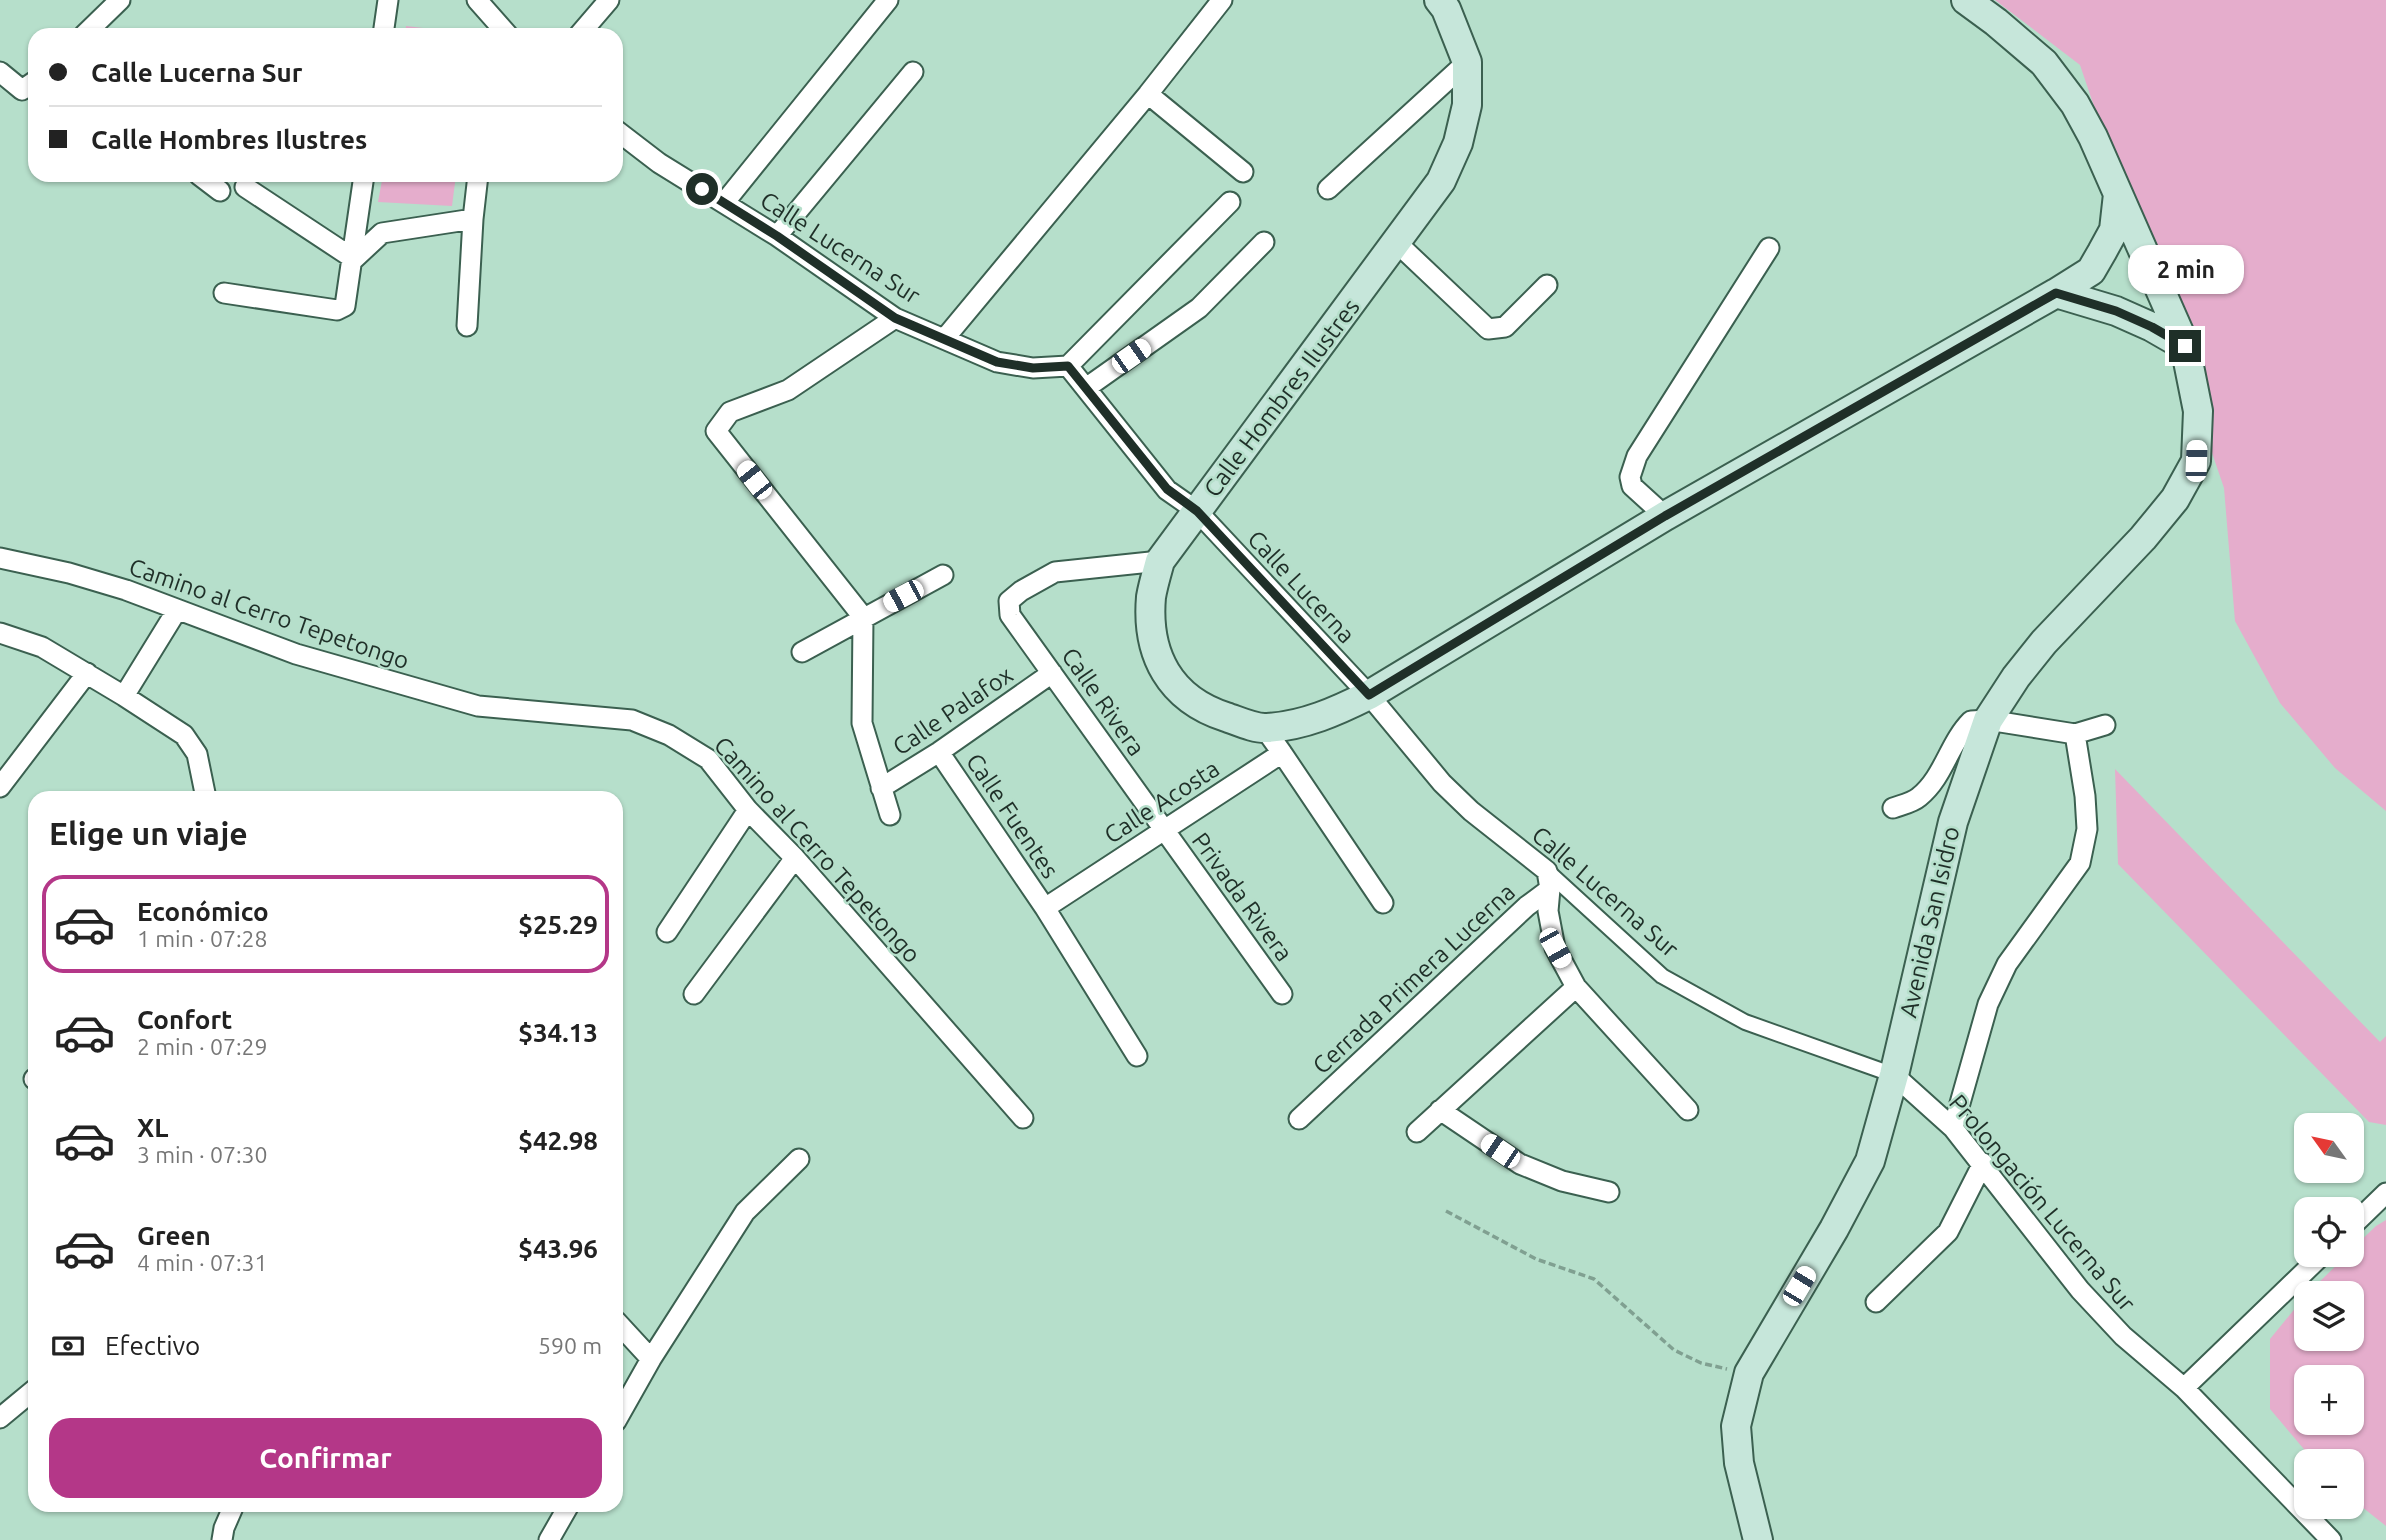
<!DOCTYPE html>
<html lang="es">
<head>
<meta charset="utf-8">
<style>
	:root { --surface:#fff; --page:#f2f2f2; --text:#222; --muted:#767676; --line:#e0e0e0; --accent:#b43788 }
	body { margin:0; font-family:Ubuntu,sans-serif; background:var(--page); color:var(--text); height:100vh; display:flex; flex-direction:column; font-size:26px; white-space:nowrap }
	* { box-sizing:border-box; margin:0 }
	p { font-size:23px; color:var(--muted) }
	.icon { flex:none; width:38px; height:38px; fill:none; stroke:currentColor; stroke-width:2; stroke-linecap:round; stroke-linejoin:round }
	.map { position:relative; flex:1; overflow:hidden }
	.details { position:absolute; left:28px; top:791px; width:595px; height:721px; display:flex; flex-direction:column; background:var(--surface); border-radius:21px; box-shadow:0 2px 5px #0004 }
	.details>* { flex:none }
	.guide { position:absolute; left:28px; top:28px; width:595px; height:154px; border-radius:21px; box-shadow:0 2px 5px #0004; display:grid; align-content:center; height:154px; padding:0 21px; background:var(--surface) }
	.needle { width:46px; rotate:303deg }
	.tools { position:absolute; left:2294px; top:1113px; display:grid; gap:14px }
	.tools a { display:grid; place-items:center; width:70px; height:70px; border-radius:14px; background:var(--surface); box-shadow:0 2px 5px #0004; font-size:35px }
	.end { position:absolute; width:32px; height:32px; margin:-16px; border:9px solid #1f2f28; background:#fff; box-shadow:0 0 0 4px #fff }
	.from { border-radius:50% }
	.bubble { position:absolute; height:49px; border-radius:21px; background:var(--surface); box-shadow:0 2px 5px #0004; font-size:23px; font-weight:700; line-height:49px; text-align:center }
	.car { position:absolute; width:21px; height:42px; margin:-21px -10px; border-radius:9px; box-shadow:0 0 5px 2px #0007; background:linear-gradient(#fff 24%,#345 0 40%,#fff 0 76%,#345 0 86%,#fff 0) }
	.guide b { display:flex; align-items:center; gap:24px; height:66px; font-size:26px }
	.guide b+b { border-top:2px solid var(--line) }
	.guide i { width:18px; height:18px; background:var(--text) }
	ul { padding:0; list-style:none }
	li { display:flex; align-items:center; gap:21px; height:98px; margin:0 14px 10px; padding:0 7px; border:4px solid transparent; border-radius:21px }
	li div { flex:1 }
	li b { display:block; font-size:26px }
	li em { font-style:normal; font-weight:700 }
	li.active { border-color:var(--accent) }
	li>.icon { width:63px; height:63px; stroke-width:1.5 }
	h2 { padding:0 21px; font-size:32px; line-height:84px }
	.pay { display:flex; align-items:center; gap:18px; height:77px; padding:0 21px; font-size:26px }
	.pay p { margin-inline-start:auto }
	.button { display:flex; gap:14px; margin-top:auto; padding:14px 21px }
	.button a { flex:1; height:80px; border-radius:21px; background:var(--accent); color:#fff; font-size:28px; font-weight:700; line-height:80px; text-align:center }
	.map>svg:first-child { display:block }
	.green { fill:#e5adcc; fill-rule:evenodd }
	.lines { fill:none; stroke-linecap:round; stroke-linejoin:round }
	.pedestrian-casing { stroke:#3b6050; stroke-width:18 }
	.minor-casing { stroke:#3b6050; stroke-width:23 }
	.secondary-casing { stroke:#3b6050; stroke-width:32 }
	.path { stroke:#80a091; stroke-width:3.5; stroke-dasharray:7 3.5; stroke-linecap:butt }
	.pedestrian { stroke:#fff; stroke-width:14 }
	.minor { stroke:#fff; stroke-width:19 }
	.secondary { stroke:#c6e6da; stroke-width:28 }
	.route { stroke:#1f2f28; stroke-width:9 }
	.labels { text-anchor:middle; stroke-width:5; stroke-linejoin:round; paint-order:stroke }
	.street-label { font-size:24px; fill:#1f2f28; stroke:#b6dfcb }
</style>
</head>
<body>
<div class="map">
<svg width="2386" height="1540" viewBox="0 0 2386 1540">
	<rect width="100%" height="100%" fill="#b6dfcb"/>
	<!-- green -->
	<path class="green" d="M1995 0H2386V811L2335 768 2280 703 2235 621 2224 488 2080 65Z
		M406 26 474 34H475L405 35Z
		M383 175H456L452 206 378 202Z
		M2115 769 2380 1042 2386 1036V1125L2369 1122 2118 864Z
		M2386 1220V1526L2352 1499V1461H2314L2270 1409V1339L2306 1295V1339H2352V1293H2308L2347 1255H2352V1249L2376 1226ZM2352 1377V1423H2306V1377Z"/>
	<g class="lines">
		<!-- pedestrian casing -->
		<g class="pedestrian-casing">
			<path id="pedestrian" d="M1547 871 1662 976 1745 1022 1894 1075"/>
		</g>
		<!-- minor casing -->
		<g class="minor-casing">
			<path id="minor" d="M477 0 508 35
				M84 35 120 0
				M383 35 388 0
				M579 35 609 0
				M0 72 22 90 35 81
				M1148 94 1243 172
				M616 130 659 163 777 236 895 318 997 362 1033 368 1068 366 1167 490 1197 511 1369 695 1442 783 1471 811 1547 871 1550 889 1527 906 1299 1119
				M199 175 220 191
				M245 187 354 259 382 233 473 219
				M1328 189 1467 62
				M724 203 888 0
				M777 236 913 72
				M1397 243 1488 329 1505 327 1547 285
				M224 293 337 310 345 306 364 175
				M467 326 473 219 478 175
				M945 338 1148 94 1222 0
				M1068 366 1230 202
				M1086 388 1199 308 1264 242
				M1665 516 1632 486 1630 477 1637 456 1769 248
				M0 558 69 573 126 590 296 654 478 706 632 720 669 735 708 759 748 810 795 858 1023 1118
				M1160 561 1055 572 1021 591 1009 601 1010 615 1282 994
				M0 633 42 647 124 696 184 735 197 754 206 798
				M802 652 943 575
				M124 696 177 610
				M2075 734 2105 725
				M939 752 1045 908 1137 1056
				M1282 753 1383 903
				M0 787 87 673
				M881 788 939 752 1052 673
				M1893 808C1901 805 1912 803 1919 797 1944 777 1949 743 1971 721L1988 720 2075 734 2085 796 2087 829 2080 863 2007 964 1988 1004 1953 1128
				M890 815 862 723 863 617 716 431 730 412 788 390 895 318
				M1550 889 1548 911 1555 948 1576 987 1688 1110
				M1045 908 1282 753 1265 729
				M667 932 748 810
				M694 994 795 858
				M1894 1075 1953 1128 2080 1290 2123 1336 2184 1388 2331 1540
				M34 1079 35 1078
				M1440 1110 1520 1164 1562 1181 1609 1192
				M1417 1132 1576 987
				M2352 1226 2386 1193
				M1876 1302 1948 1232 1983 1163
				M616 1321 651 1359 616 1421
				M651 1359 745 1212 799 1159
				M2184 1388 2322 1255
				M0 1418 35 1389
				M222 1540 224 1528 234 1505
				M549 1540 569 1505"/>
		</g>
		<!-- secondary casing -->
		<g class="secondary-casing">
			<path id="secondary" d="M1439 0 1446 9 1467 62V105L1458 143 1441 181 1160 561C1157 572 1153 585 1151 597 1146 655 1170 699 1226 717 1238 721 1255 729 1267 728 1304 726 1337 711 1369 695L1665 516 2056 293 2091 271 2102 252 2114 230 2118 194
				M2056 293 2116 311 2152 327 2185 346
				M1758 1540 1739 1463 1736 1426 1749 1373 1834 1229 1870 1161 1894 1075 1953 822 1988 720 2016 677 2044 642 2143 538 2175 499 2196 461 2198 411 2185 346 2093 137 2075 104 2044 63 1996 22 1966 0"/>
		</g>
		<!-- path -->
		<path class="path" d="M1446 1211 1536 1259 1594 1279 1674 1350 1701 1363 1727 1369"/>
		<!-- pedestrian -->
		<use href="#pedestrian" class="pedestrian"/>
		<!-- minor -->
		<use href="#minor" class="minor"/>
		<!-- secondary -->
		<use href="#secondary" class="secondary"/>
	</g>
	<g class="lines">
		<!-- route -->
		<path class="route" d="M702 189 777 236 895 318 997 362 1033 368 1068 366 1167 489 1197 511 1369 695 1665 516 2056 293 2116 311 2152 327 2185 346"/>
	</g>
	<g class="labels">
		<!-- street labels -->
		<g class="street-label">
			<text transform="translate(840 248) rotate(33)" y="8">Calle Lucerna Sur</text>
			<text transform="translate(1282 398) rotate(-53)" y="8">Calle Hombres Ilustres</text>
			<text transform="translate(1301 587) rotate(47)" y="8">Calle Lucerna</text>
			<text transform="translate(269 614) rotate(19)" y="8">Camino al Cerro Tepetongo</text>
			<text transform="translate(1103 702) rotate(55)" y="8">Calle Rivera</text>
			<text transform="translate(953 711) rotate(-34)" y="8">Calle Palafox</text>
			<text transform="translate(1162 802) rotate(-33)" y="8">Calle Acosta</text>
			<text transform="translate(1012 816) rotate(56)" y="8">Calle Fuentes</text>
			<text transform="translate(817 850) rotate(48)" y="8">Camino al Cerro Tepetongo</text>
			<text transform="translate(1605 892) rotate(41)" y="8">Calle Lucerna Sur</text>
			<text transform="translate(1242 897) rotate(54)" y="8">Privada Rivera</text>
			<text transform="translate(1930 922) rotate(-77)" y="8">Avenida San Isidro</text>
			<text transform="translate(1414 979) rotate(-43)" y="8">Cerrada Primera Lucerna</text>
			<text transform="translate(2042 1203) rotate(50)" y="8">Prolongación Lucerna Sur</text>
		</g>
	</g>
</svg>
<div class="tools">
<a><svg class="needle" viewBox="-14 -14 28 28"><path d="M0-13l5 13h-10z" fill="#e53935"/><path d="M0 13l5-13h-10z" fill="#767676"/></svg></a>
<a><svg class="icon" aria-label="locate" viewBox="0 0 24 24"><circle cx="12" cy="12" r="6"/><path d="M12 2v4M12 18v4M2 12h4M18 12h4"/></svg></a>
<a><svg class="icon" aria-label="layers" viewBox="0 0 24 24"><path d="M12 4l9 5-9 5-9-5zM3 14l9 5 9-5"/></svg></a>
<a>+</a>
<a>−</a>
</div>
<i class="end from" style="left:702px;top:189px"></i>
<i class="end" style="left:2185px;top:346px"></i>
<div class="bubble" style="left:2128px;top:245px;width:116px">2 min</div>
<i class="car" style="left:1131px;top:356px;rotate:55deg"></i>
<i class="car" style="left:2196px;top:461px;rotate:2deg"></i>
<i class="car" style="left:754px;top:480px;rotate:322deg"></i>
<i class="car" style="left:903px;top:596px;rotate:242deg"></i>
<i class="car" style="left:1555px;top:948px;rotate:151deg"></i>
<i class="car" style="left:1500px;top:1151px;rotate:304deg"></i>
<i class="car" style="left:1799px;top:1286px;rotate:31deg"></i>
<div class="guide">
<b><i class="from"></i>Calle Lucerna Sur</b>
<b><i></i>Calle Hombres Ilustres</b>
</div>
<section class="details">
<h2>Elige un viaje</h2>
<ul>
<li class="active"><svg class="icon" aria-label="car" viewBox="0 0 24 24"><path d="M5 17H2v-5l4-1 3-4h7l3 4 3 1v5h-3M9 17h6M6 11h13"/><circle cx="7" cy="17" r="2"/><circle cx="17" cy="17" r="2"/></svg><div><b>Económico</b><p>1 min · 07:28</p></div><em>$25.29</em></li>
<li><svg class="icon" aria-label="car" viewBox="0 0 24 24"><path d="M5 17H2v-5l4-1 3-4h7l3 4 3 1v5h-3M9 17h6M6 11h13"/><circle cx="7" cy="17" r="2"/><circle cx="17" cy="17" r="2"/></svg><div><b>Confort</b><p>2 min · 07:29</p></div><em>$34.13</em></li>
<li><svg class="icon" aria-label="car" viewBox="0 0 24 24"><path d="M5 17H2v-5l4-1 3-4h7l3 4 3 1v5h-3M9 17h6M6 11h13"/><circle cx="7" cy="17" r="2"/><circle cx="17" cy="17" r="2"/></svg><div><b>XL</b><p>3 min · 07:30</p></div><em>$42.98</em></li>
<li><svg class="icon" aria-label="car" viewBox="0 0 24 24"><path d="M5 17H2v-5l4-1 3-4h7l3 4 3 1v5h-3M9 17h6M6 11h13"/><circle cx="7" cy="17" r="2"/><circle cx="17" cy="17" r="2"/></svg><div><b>Green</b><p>4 min · 07:31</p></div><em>$43.96</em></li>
</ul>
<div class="pay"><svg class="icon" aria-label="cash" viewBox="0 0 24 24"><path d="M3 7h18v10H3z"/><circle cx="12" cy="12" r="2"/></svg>Efectivo<p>590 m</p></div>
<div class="button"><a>Confirmar</a></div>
</section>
</div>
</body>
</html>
